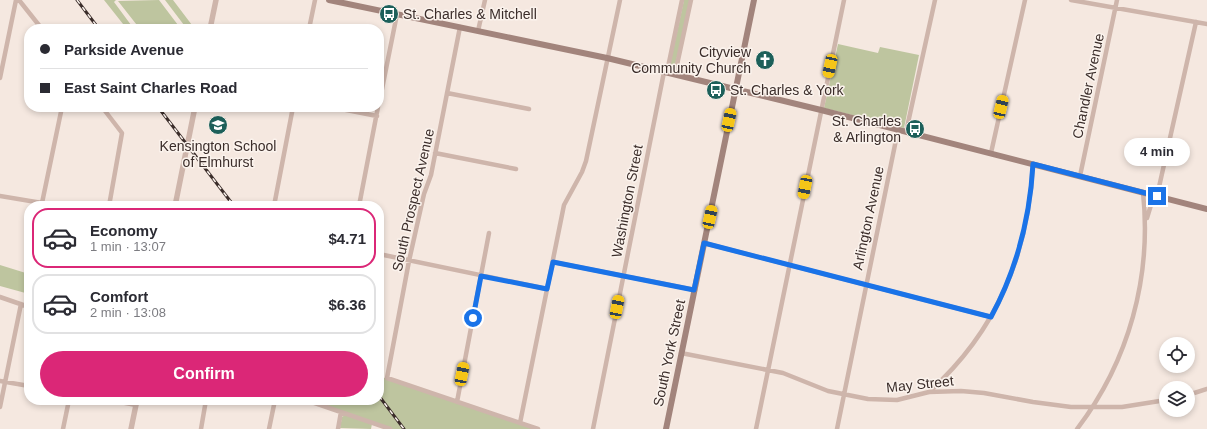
<!DOCTYPE html>
<html lang="en">
<head>
<meta charset="utf-8">
<style>
	:root { --surface:#fff; --page:#f2f2f3; --text:#2b2b33; --muted:#7c7c81; --line:#e1e1e2; --accent:#db2777 }
	body { margin:0; font-family:Helvetica,sans-serif; background:var(--page); color:var(--text); height:100vh; display:flex; flex-direction:column; font-size:15px; white-space:nowrap }
	* { box-sizing:border-box; margin:0 }
	p { font-size:13px; color:var(--muted) }
	.icon { flex:none; width:22px; height:22px; fill:none; stroke:currentColor; stroke-width:2; stroke-linecap:round; stroke-linejoin:round }
	.map { position:relative; flex:1; overflow:hidden }
	.drawer { position:absolute; left:24px; top:201px; width:360px; height:204px; display:flex; flex-direction:column; background:var(--surface); border-radius:16px; box-shadow:0 2px 6px #0003 }
	.drawer>* { flex:none }
	.top-card { position:absolute; left:24px; top:24px; width:360px; height:88px; border-radius:16px; box-shadow:0 2px 6px #0003; display:grid; align-content:center; height:88px; padding:0 16px; background:var(--surface) }
	.controls { position:absolute; left:1159px; top:337px; display:grid; gap:8px }
	.controls a { display:grid; place-items:center; width:36px; height:36px; border-radius:50%; background:var(--surface); box-shadow:0 2px 6px #0003; font-size:20px }
	.end { position:absolute; width:18px; height:18px; margin:-9px; border:5px solid #1a73e8; background:#fff; box-shadow:0 0 0 2px #fff }
	.from { border-radius:50% }
	.bubble { position:absolute; height:28px; border-radius:14px; background:var(--surface); box-shadow:0 2px 6px #0003; font-size:13px; font-weight:600; line-height:28px; text-align:center }
	.car { position:absolute; width:12px; height:24px; margin:-12px -6px; border-radius:5px; box-shadow:0 0 3px 1px #0007; background:linear-gradient(#f5c518 24%,#345 0 40%,#f5c518 0 76%,#345 0 86%,#f5c518 0) }
	.top-card b { display:flex; align-items:center; gap:14px; height:38px; font-size:15px }
	.top-card b+b { border-top:1px solid var(--line) }
	.top-card i { width:10px; height:10px; background:var(--text) }
	ul { padding:7px 0 0; list-style:none }
	li { display:flex; align-items:center; gap:12px; height:60px; margin:0 8px 6px; padding:0 8px; border:2px solid var(--line); border-radius:16px }
	li div { flex:1 }
	li b { display:block; font-size:15px }
	li em { font-style:normal; font-weight:600 }
	li.active { border-color:var(--accent) }
	li>.icon { width:36px; height:36px; stroke-width:1.5 }
	.action { display:flex; gap:8px; margin-top:auto; padding:8px 16px }
	.action a { flex:1; height:46px; border-radius:24px; background:var(--accent); color:#fff; font-size:16px; font-weight:600; line-height:46px; text-align:center }
	.map>svg:first-child { display:block }
	.green { fill:#bec59f }
	.lines { fill:none; stroke-linecap:round; stroke-linejoin:round }
	.minor { stroke:#ceb5ab; stroke-width:4.5 }
	.tertiary { stroke:#ceb5ab; stroke-width:5.5 }
	.secondary { stroke:#a2847c; stroke-width:6 }
	.rail-casing { stroke:#3b2d2a; stroke-width:3 }
	.rail { stroke:#fbf3ed; stroke-width:1.5; stroke-dasharray:4.5; stroke-linecap:butt }
	.route { stroke:#1a73e8; stroke-width:5 }
	.labels { text-anchor:middle; stroke-width:3; stroke-linejoin:round; paint-order:stroke }
	.poi-label { font-size:14px; fill:#3b2d2a; stroke:#fbf3ed; text-anchor:start }
	.street-label { font-size:14px; fill:#3b2d2a; stroke:#fbf3ed }
</style>
</head>
<body>
<div class="map">
<svg width="1207" height="429" viewBox="0 0 1207 429">
	<rect width="100%" height="100%" fill="#f5e8e0"/>
	<!-- green -->
	<path class="green" d="M104 0H116L114 2 134 29H127Z
		M159 0 181 29H140L118 1Z
		M165 0H173L195 29H187Z
		M684 0H690L674 70 669 69Z
		M838 44 878 53 880 47 919 55 904 128 824 108Z
		M0 265 29 274V294L0 286Z
		M379 376 534 429H391L301 400H379Z
		M345 415 372 424 371 429 340 428 342 417Z"/>
	<g class="lines">
		<!-- minor -->
		<path class="minor" d="M19 0 42 29
			M1071 0 1207 24
			M460 27 431 175 424 194 409 261 387 378 538 429
			M309 29 315 0
			M478 31 485 0
			M667 72 682 0
			M675 74 691 0
			M0 78 16 0
			M447 93 529 109
			M379 104 397 14
			M102 107 122 133 109 206
			M331 107 377 116
			M906 132 935 0
			M435 153 516 169
			M991 153 1025 0
			M1080 176 1117 0
			M0 196 60 206
			M1157 196 1196 22
			M42 203 62 107
			M274 206 293 107
			M359 206 378 107
			M1147 218 1154 195
			M704 243 991 317
			M379 254 547 289
			M553 262 695 290
			M0 297 29 307
			M681 353 783 373 828 391 868 399 897 400 929 392 961 391 984 393 1033 402 1071 407H1122L1166 400
			M0 381 29 386
			M929 392C997 331 1028 255 1033 164
			M1188 395 1207 389
			M110 400 136 405
			M306 400 390 429
			M457 402 489 233
			M0 407 21 304
			M520 423 564 205 582 172 586 161 620 0
			M63 429 69 400
			M201 429 206 400
			M269 429 275 400
			M338 429 341 412
			M593 429 664 72
			M756 429 844 0
			M837 429 898 130
			M1077 429C1129 361 1152 277 1143 192"/>
		<!-- tertiary -->
		<path class="tertiary" d="M210 29 216 0
			M175 206 195 107
			M131 429 137 400"/>
		<!-- secondary -->
		<path class="secondary" d="M329 0 607 58 821 110 1207 209
			M666 429 754 0"/>
		<!-- rail casing -->
		<g class="rail-casing">
			<path id="rail" d="M77 0 99 29
				M158 107 234 206
				M379 396 404 429"/>
		</g>
		<!-- rail -->
		<use href="#rail" class="rail"/>
	</g>
	<g class="lines">
		<!-- route -->
		<path class="route" d="M473 318 481 276 547 289 553 262 694 290 704 243 991 317C1017 269 1030 218 1033 164L1157 196"/>
	</g>
	<!-- icons -->
	<defs>
		<g id="bus-disc" transform="scale(1)"><circle r="9.5" fill="#1d605a" stroke="#fbf3ed"/><path d="M-5-6H5V4H4V6H2V4H-2V6H-4V4H-5ZM-3.5-4V0h7V-4ZM-3.5 1.2v1.5H-2V1.2ZM2 1.2v1.5H3.5V1.2Z" fill="#fff"/></g>
		<g id="church-disc" transform="scale(1)"><circle r="9.5" fill="#1d605a" stroke="#fbf3ed"/><path d="M-1.2-6h2.4v3.5h3.3v2.4h-3.3V6h-2.4V-.1h-3.3v-2.4h3.3Z" fill="#fff"/></g>
		<g id="school-disc" transform="scale(1)"><circle r="9.5" fill="#1d605a" stroke="#fbf3ed"/><path d="M0-5L7-2L0 1L-7-2ZM-4 1L0 2.5L4 1V4Q0 6-4 4Z" fill="#fff"/></g>
	</defs>
	<g fill-rule="evenodd">
		<use href="#bus-disc" x="389" y="14"/>
		<use href="#church-disc" x="765" y="60"/>
		<use href="#bus-disc" x="716" y="90"/>
		<use href="#school-disc" x="218" y="125"/>
		<use href="#bus-disc" x="915" y="129"/>
	</g>
	<g class="labels">
		<!-- poi labels -->
		<g class="poi-label">
			<text x="403" y="19">St. Charles &amp; Mitchell</text>
			<text x="751" y="57" text-anchor="end">Cityview<tspan x="751" dy="16">Community Church</tspan></text>
			<text x="730" y="95">St. Charles &amp; York</text>
			<text x="901" y="126" text-anchor="end">St. Charles<tspan x="901" dy="16">&amp; Arlington</tspan></text>
			<text x="218" y="151" text-anchor="middle">Kensington School<tspan x="218" dy="16">of Elmhurst</tspan></text>
		</g>
		<!-- street labels -->
		<g class="street-label">
			<text transform="translate(1088 86) rotate(-78)" y="5">Chandler Avenue</text>
			<text transform="translate(413 200) rotate(-77)" y="5">South Prospect Avenue</text>
			<text transform="translate(627 201) rotate(-79)" y="5">Washington Street</text>
			<text transform="translate(868 218) rotate(-78)" y="5">Arlington Avenue</text>
			<text transform="translate(669 353) rotate(-78)" y="5">South York Street</text>
			<text transform="translate(920 384) rotate(-6)" y="5">May Street</text>
		</g>
	</g>
</svg>
<div class="controls">
<a><svg class="icon" aria-label="locate" viewBox="0 0 24 24"><circle cx="12" cy="12" r="6"/><path d="M12 2v4M12 18v4M2 12h4M18 12h4"/></svg></a>
<a><svg class="icon" aria-label="layers" viewBox="0 0 24 24"><path d="M12 4l9 5-9 5-9-5zM3 14l9 5 9-5"/></svg></a>
</div>
<i class="end from" style="left:473px;top:318px"></i>
<i class="end" style="left:1157px;top:196px"></i>
<div class="bubble" style="left:1124px;top:138px;width:66px">4 min</div>
<i class="car" style="left:830px;top:66px;rotate:192deg"></i>
<i class="car" style="left:1001px;top:107px;rotate:13deg"></i>
<i class="car" style="left:729px;top:120px;rotate:12deg"></i>
<i class="car" style="left:805px;top:187px;rotate:191deg"></i>
<i class="car" style="left:710px;top:217px;rotate:12deg"></i>
<i class="car" style="left:617px;top:307px;rotate:11deg"></i>
<i class="car" style="left:462px;top:374px;rotate:11deg"></i>
<div class="top-card">
<b><i class="from"></i>Parkside Avenue</b>
<b><i></i>East Saint Charles Road</b>
</div>
<section class="drawer">
<ul>
<li class="active"><svg class="icon" aria-label="car" viewBox="0 0 24 24"><path d="M5 17H2v-5l4-1 3-4h7l3 4 3 1v5h-3M9 17h6M6 11h13"/><circle cx="7" cy="17" r="2"/><circle cx="17" cy="17" r="2"/></svg><div><b>Economy</b><p>1 min · 13:07</p></div><em>$4.71</em></li>
<li><svg class="icon" aria-label="car" viewBox="0 0 24 24"><path d="M5 17H2v-5l4-1 3-4h7l3 4 3 1v5h-3M9 17h6M6 11h13"/><circle cx="7" cy="17" r="2"/><circle cx="17" cy="17" r="2"/></svg><div><b>Comfort</b><p>2 min · 13:08</p></div><em>$6.36</em></li>
</ul>
<div class="action"><a>Confirm</a></div>
</section>
</div>
</body>
</html>
